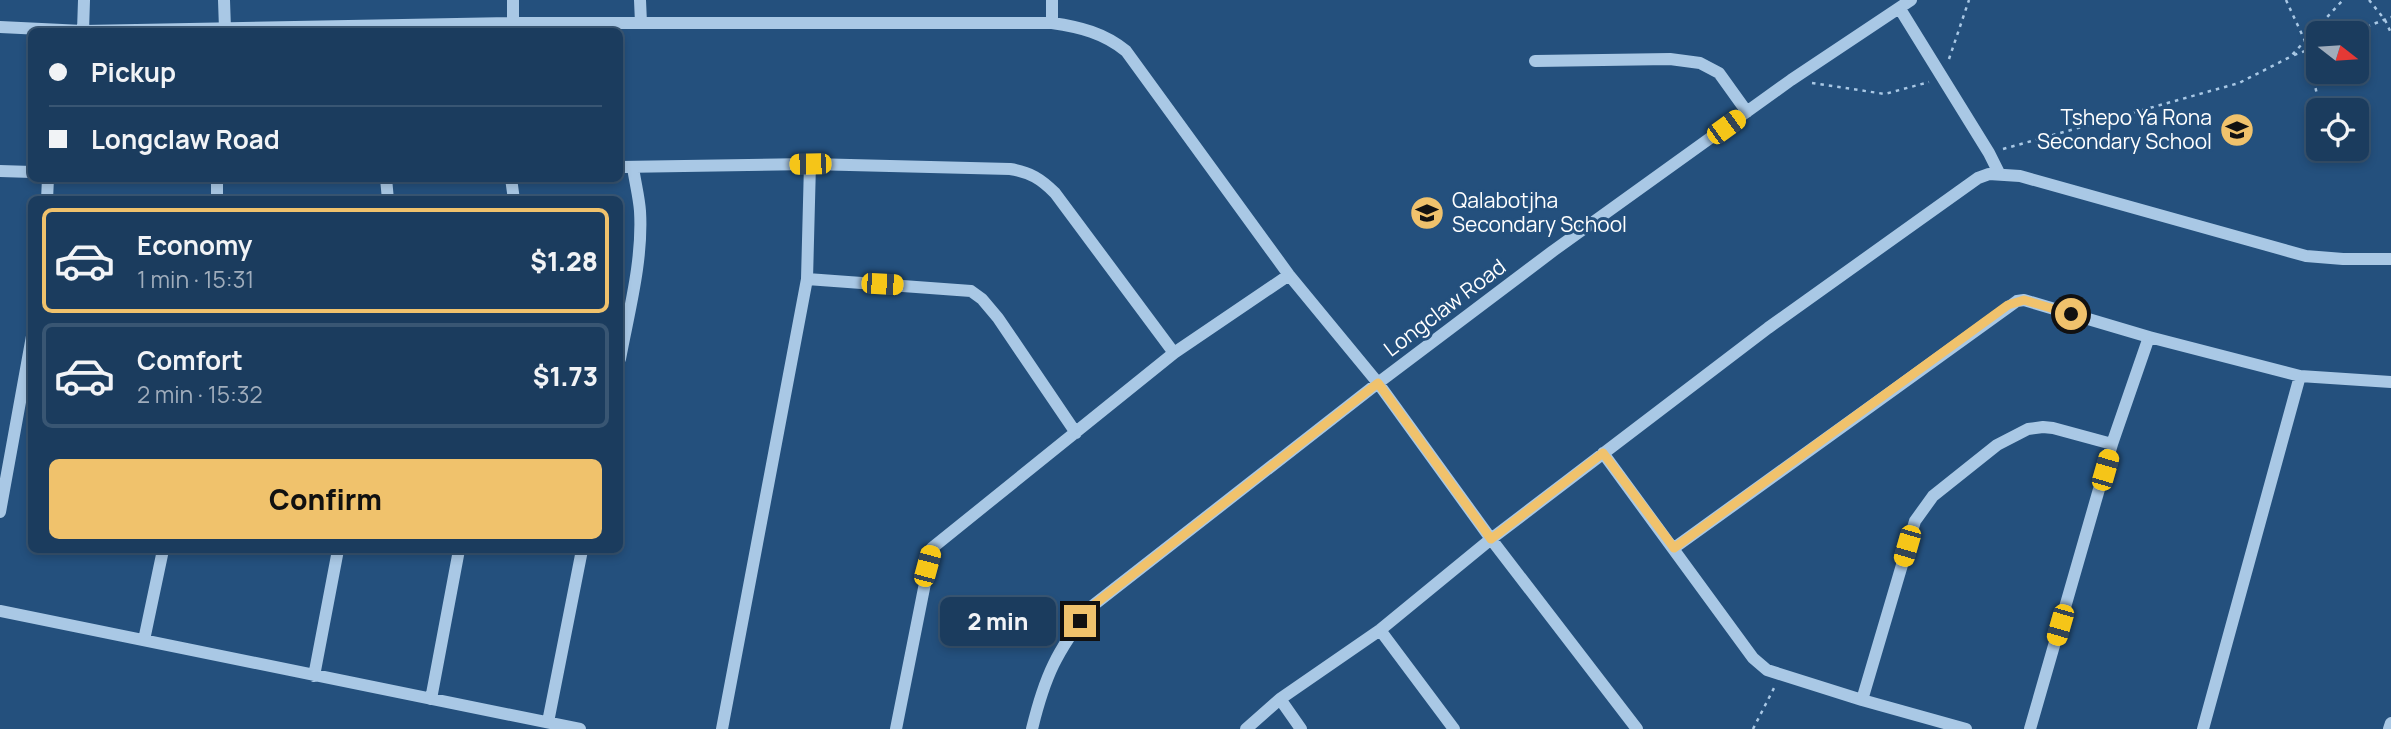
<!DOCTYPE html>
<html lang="en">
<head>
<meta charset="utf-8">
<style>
	:root { --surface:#1b3c5e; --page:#284767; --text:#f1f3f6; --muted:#a0adbc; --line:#395673; --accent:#f0c26c }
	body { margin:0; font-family:Manrope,sans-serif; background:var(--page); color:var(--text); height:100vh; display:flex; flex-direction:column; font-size:26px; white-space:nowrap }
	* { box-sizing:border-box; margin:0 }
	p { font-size:23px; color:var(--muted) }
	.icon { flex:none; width:38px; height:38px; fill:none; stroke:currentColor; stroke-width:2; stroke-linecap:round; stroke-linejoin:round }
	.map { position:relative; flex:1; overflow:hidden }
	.drawer { position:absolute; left:28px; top:196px; width:595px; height:357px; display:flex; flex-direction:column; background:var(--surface); border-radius:10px; box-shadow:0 4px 10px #0003,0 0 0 2px var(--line) }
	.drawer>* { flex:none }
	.top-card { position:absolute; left:28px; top:28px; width:595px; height:154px; border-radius:10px; box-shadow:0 4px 10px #0003,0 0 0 2px var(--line); display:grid; align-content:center; height:154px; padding:0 21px; background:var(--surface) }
	.needle { width:46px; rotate:107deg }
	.buttons { position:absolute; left:2306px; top:21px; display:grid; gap:14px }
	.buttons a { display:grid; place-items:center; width:63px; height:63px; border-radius:10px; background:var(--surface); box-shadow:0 4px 10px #0003,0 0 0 2px var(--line); font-size:35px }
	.end { position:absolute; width:32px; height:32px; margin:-16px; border:9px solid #f0c26c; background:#111; box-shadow:0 0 0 4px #111 }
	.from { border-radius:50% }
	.bubble { position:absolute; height:49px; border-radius:10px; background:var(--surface); box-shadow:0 4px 10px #0003,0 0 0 2px var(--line); font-size:23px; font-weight:800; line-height:49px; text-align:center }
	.car { position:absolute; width:21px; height:42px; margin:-21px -10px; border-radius:9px; box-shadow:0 0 5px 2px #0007; background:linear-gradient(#f5c518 24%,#345 0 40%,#f5c518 0 76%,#345 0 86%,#f5c518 0) }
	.top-card b { display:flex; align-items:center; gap:24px; height:66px; font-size:26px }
	.top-card b+b { border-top:2px solid var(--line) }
	.top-card i { width:18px; height:18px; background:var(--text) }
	ul { padding:12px 0 0; list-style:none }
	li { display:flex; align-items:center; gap:21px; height:105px; margin:0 14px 10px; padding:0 7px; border:4px solid var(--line); border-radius:10px }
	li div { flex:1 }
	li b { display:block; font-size:26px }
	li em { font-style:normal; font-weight:800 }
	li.selected { border-color:var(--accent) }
	li>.icon { width:63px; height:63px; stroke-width:1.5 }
	.button { display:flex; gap:14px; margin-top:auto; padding:14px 21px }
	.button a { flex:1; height:80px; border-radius:10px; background:var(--accent); color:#111; font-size:28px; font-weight:800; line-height:80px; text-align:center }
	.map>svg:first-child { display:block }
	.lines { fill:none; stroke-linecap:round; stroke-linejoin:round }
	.path { stroke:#a9c8e5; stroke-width:2.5; stroke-dasharray:3.5 5; stroke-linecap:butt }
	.minor { stroke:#a9c8e5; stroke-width:12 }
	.route { stroke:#f0c26c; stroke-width:9 }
	.labels { text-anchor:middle; stroke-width:6; stroke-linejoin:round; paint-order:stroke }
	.poi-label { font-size:21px; fill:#fff; stroke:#24507d; text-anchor:end }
	.street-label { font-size:21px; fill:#fff; stroke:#24507d }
</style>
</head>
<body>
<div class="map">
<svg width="2391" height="729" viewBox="0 0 2391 729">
	<rect width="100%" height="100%" fill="#24507d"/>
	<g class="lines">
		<!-- path -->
		<path class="path" d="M2286 0 2305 41 2320 108
			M2369 0 2385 20 2391 33
			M2351 33 2391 17
			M2294 55 2319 46
			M1949 59 1969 0
			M1812 83 1885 94 1929 82
			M2003 149 2239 83 2290 57 2343 0
			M1753 729 1774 688"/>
		<!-- minor -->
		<path class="minor" d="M224 0 225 29
			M513 0V31
			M640 0 641 23
			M1900 9 1989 153 1999 173
			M1052 23V0
			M0 27 83 31 514 23H1052C1080 27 1104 33 1126 51L1289 275 1378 383 1491 539 1637 729
			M83 31 84 0
			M1535 61 1670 59 1700 63 1719 73 1747 112
			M620 167 810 164 1010 169C1030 172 1041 179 1055 193L1174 353
			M0 171 32 172
			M217 178V200
			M386 178 388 200
			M511 178 514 200
			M47 200 48 178
			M807 279 971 291 982 299 998 318 1076 433
			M620 359C629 311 643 260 640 211 639 197 635 182 633 167
			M1603 453 1753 658 1767 670 1862 700 1966 729
			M0 512 32 336
			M1674 548 2017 301 2024 300 2149 337 2300 376 2391 382
			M0 611 580 729
			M1380 630 1454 729
			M144 640 163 550
			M314 676 338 550
			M431 699 459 550
			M1280 699 1301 729
			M1862 700 1915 521 1933 496 1997 445 2028 429 2043 427 2053 428 2112 444
			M548 722 582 550
			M722 729 807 279 810 164
			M896 729 932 548 1174 353 1289 275
			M1032 729C1045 675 1057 651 1091 607L1378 383 1553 251 1791 80 1911 0
			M1246 729 1280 699 1380 630 1491 539 1768 328 1978 178 1989 174 2020 176 2306 256 2343 259H2391
			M2030 729 2112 444 2149 337
			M2203 729 2300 376
			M2389 729 2391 723"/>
	</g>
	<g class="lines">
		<!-- route -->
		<path class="route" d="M1080 621 1091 607 1378 383 1491 539 1603 453 1674 548 2008 305 2024 300 2071 314"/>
	</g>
	<!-- icons -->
	<defs>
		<g id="school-disc" transform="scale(1.75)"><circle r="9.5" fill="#f0c26c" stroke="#24507d"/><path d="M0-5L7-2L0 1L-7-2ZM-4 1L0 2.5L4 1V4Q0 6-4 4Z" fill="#111"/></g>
	</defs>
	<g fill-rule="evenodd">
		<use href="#school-disc" x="2237" y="130"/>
		<use href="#school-disc" x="1427" y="213"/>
	</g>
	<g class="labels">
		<!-- poi labels -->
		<g class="poi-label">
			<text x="2212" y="125">Tshepo Ya Rona<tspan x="2212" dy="24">Secondary School</tspan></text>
			<text x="1452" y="208" text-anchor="start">Qalabotjha<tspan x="1452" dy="24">Secondary School</tspan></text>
		</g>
		<!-- street labels -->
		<g class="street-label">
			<text transform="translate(1445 308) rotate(-37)" y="7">Longclaw Road</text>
		</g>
	</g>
</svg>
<div class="buttons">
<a><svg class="needle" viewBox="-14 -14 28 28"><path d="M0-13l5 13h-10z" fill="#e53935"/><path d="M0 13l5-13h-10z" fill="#a0adbc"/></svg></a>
<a><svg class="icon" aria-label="locate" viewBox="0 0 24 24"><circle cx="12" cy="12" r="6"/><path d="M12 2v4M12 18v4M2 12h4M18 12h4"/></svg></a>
</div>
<i class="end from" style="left:2071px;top:314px"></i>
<i class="end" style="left:1080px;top:621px"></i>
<div class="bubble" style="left:940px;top:597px;width:116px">2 min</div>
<i class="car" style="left:1726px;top:127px;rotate:54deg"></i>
<i class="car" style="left:810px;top:164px;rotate:269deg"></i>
<i class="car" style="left:882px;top:284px;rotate:93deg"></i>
<i class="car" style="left:2105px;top:470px;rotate:16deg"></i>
<i class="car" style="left:1907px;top:546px;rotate:196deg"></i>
<i class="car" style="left:927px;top:566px;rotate:15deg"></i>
<i class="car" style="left:2060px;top:625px;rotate:196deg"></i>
<div class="top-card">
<b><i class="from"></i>Pickup</b>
<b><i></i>Longclaw Road</b>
</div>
<section class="drawer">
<ul>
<li class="selected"><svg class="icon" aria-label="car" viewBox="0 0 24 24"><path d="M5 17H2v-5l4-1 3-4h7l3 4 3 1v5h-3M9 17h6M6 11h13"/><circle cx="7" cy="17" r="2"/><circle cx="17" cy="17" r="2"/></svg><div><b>Economy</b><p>1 min · 15:31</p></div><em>$1.28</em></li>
<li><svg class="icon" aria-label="car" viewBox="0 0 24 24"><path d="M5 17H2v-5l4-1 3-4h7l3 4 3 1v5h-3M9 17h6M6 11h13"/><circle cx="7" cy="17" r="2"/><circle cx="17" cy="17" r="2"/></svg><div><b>Comfort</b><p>2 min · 15:32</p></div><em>$1.73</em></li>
</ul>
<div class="button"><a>Confirm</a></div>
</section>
</div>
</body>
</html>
